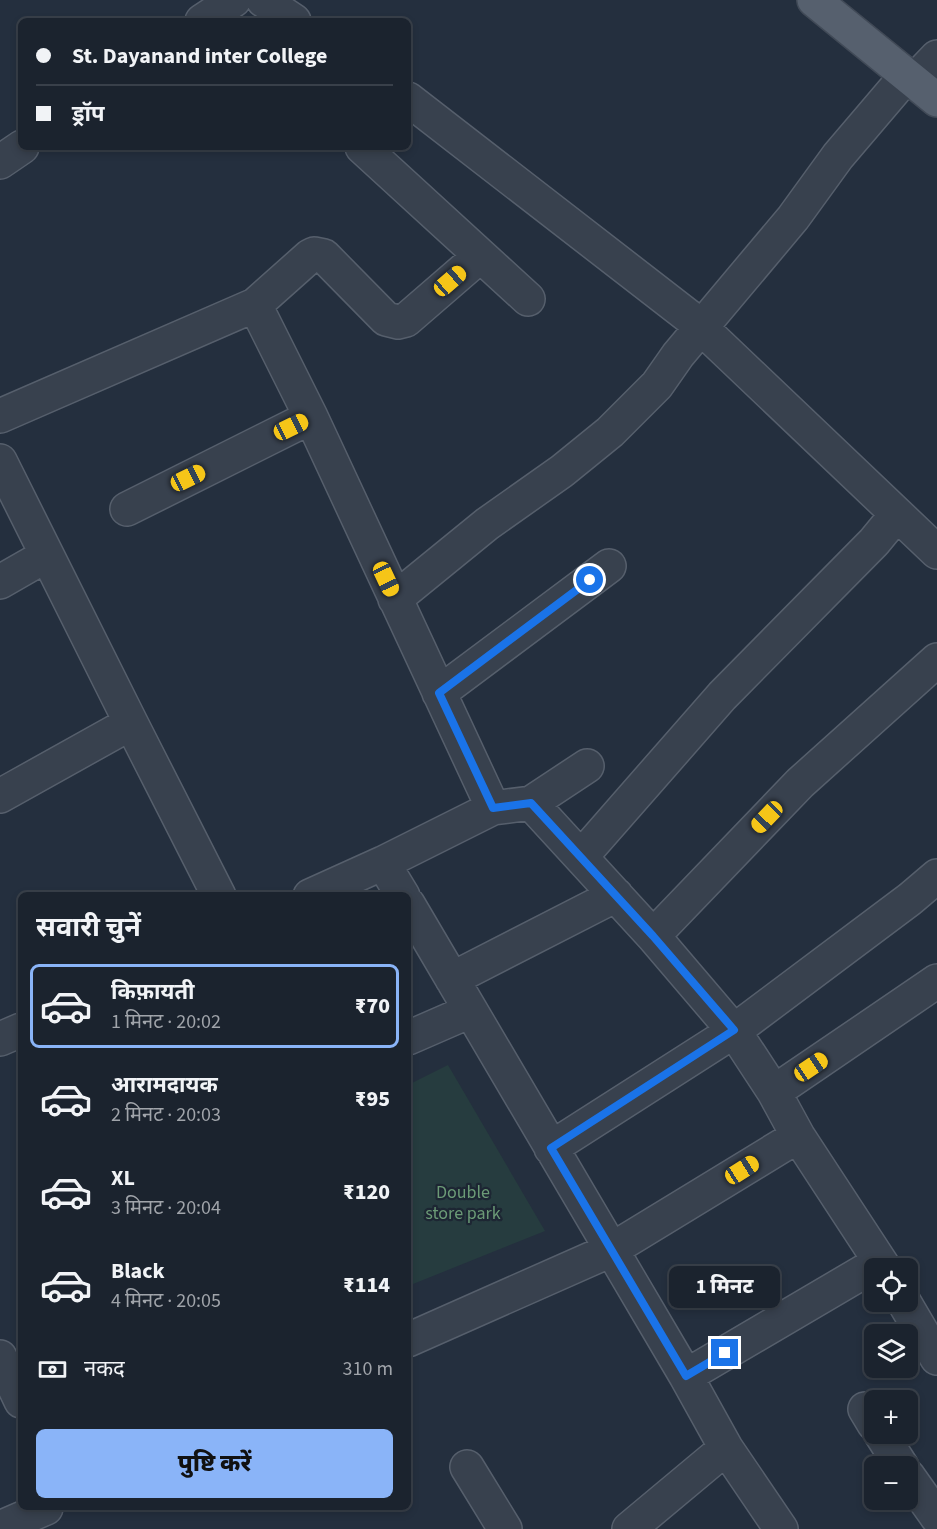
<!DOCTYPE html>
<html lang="hi">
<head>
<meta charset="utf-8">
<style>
	:root { --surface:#1b232e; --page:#282f3a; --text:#f1f3f6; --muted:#a0a4aa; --line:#39404a; --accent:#8ab4f8 }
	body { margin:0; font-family:"Source Sans 3","Noto Sans Devanagari",sans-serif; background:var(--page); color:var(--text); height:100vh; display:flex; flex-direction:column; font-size:22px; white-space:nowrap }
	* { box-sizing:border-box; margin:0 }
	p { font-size:20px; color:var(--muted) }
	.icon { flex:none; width:33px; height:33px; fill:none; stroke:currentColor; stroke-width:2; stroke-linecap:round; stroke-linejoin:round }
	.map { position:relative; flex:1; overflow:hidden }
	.details { position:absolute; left:18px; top:892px; width:393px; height:618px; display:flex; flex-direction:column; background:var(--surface); border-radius:9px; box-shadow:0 3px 9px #0003,0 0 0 2px var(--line) }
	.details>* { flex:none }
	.top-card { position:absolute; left:18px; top:18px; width:393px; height:132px; border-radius:9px; box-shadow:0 3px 9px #0003,0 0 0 2px var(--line); display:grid; align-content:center; height:132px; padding:0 18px; background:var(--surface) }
	.tools { position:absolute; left:864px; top:1258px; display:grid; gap:12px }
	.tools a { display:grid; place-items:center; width:54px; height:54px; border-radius:9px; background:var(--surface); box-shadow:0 3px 9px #0003,0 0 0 2px var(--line); font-size:30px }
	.end { position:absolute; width:27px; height:27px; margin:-14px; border:8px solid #1a73e8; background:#fff; box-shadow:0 0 0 3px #fff }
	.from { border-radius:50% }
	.bubble { position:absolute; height:42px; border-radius:9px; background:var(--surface); box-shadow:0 3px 9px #0003,0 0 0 2px var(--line); font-size:20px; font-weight:800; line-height:42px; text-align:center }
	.car { position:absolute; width:18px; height:36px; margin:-18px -9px; border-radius:8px; box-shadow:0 0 4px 2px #0007; background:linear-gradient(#f5c518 24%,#345 0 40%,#f5c518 0 76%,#345 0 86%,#f5c518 0) }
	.top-card b { display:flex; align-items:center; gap:21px; height:57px; font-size:22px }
	.top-card b+b { border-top:2px solid var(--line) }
	.top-card i { width:15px; height:15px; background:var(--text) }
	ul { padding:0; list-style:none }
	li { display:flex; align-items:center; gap:18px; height:84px; margin:0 12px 9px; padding:0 6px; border:3px solid transparent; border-radius:9px }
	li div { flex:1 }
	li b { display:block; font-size:22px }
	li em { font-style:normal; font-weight:800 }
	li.selected { border-color:var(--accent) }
	li>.icon { width:54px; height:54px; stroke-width:1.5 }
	h2 { padding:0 18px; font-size:27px; line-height:72px }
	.pay { display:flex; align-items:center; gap:15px; height:66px; padding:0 18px; font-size:22px }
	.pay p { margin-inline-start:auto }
	.cta { display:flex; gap:12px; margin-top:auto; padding:12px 18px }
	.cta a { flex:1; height:69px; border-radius:9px; background:var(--accent); color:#111; font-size:24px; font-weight:800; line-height:69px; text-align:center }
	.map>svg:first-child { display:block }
	.green { fill:#263c3f }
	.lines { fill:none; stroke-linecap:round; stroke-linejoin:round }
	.minor-casing { stroke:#565f6c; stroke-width:36 }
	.major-casing { stroke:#414a57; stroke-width:36 }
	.minor { stroke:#38414e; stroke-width:33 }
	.major { stroke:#56606e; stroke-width:33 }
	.route { stroke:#1a73e8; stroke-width:8 }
	.labels { text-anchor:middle; stroke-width:4.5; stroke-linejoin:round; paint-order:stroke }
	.park-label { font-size:18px; fill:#6b9a76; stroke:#1d2633 }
</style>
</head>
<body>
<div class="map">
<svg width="937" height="1529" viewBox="0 0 937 1529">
	<rect width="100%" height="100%" fill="#242f3e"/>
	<!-- green -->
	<path class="green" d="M448 1065 545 1231 408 1286V1085Z"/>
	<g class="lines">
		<!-- minor casing -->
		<g class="minor-casing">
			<path id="minor" d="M263 0 294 21
				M202 21 234 0
				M914 81 937 57
				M408 99 692 319 937 552
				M362 147 528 299
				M0 162 22 147
				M255 305 311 417 493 808
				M0 416 255 305 310 256 314 254 324 256 386 319 398 322 406 320 480 256
				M0 461 131 723 219 896
				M127 509 311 417
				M0 582 47 555
				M395 599 487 524 562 471 610 432 657 385 678 355 793 218 838 156 907 75
				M439 693 609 566
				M0 796 131 723
				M531 803 653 936 734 1031 774 1092 798 1136 885 1269
				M581 857 722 696 874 542 897 514
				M383 863 493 808 531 803 587 766
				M310 896 383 863 403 896
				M408 904 686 1376 726 1448 781 1529
				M653 936 800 783 937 660
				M452 979 616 895
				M408 1038 470 1011
				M0 1039 21 1030
				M774 1092 937 981
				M551 1148 734 1031 910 899 937 876
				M904 1302 937 1358
				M408 1340 611 1250 798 1136
				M0 1357 21 1401
				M686 1376 880 1262
				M865 1409 874 1424
				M881 1434 902 1467
				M467 1467 505 1529
				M908 1476 937 1517
				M0 1528 46 1508
				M629 1529 726 1448"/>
		</g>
		<!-- major casing -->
		<g class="major-casing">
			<path id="major" d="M814 0 937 100"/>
		</g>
		<!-- minor -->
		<use href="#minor" class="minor"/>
		<!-- major -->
		<use href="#major" class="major"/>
	</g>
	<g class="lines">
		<!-- route -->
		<path class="route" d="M590 580 439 693 493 808 531 803 653 936 734 1030 551 1148 686 1376 725 1353"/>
	</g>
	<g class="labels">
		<!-- park labels -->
		<g class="park-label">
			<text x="463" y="1198">Double<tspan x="463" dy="21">store park</tspan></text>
		</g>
	</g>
</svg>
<div class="tools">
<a><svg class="icon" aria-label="locate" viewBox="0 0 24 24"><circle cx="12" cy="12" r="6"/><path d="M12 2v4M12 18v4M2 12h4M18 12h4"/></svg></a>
<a><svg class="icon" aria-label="layers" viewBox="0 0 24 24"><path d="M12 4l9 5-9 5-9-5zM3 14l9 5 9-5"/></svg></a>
<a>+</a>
<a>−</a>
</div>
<i class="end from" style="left:590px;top:580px"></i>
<i class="end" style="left:725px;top:1353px"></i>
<div class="bubble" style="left:669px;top:1266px;width:111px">1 मिनट</div>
<i class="car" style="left:450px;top:281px;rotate:49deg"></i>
<i class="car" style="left:291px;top:427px;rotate:64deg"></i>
<i class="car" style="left:188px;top:478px;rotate:64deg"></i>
<i class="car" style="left:386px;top:579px;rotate:155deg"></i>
<i class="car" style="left:767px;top:817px;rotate:224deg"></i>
<i class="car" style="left:811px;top:1067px;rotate:56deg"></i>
<i class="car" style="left:742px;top:1170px;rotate:58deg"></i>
<div class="top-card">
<b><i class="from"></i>St. Dayanand inter College</b>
<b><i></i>ड्रॉप</b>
</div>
<section class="details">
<h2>सवारी चुनें</h2>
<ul>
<li class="selected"><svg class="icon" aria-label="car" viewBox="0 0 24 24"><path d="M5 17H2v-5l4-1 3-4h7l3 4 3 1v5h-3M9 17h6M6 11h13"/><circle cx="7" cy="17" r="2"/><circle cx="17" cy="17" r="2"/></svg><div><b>किफ़ायती</b><p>1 मिनट · 20:02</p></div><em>₹70</em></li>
<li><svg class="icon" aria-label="car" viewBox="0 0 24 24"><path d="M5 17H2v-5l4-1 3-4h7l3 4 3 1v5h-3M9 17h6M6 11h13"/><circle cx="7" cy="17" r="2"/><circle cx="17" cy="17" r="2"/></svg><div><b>आरामदायक</b><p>2 मिनट · 20:03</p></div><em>₹95</em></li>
<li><svg class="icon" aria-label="car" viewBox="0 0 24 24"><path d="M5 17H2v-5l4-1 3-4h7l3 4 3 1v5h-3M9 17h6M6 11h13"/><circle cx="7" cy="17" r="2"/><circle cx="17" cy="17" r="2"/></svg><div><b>XL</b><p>3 मिनट · 20:04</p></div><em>₹120</em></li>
<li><svg class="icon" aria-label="car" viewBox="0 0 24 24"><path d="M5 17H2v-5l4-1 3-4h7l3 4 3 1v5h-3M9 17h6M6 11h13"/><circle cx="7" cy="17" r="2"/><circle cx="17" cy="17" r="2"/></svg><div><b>Black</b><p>4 मिनट · 20:05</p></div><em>₹114</em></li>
</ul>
<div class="pay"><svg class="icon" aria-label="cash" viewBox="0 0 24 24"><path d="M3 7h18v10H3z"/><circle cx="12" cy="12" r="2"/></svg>नकद<p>310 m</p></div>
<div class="cta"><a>पुष्टि करें</a></div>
</section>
</div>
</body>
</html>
